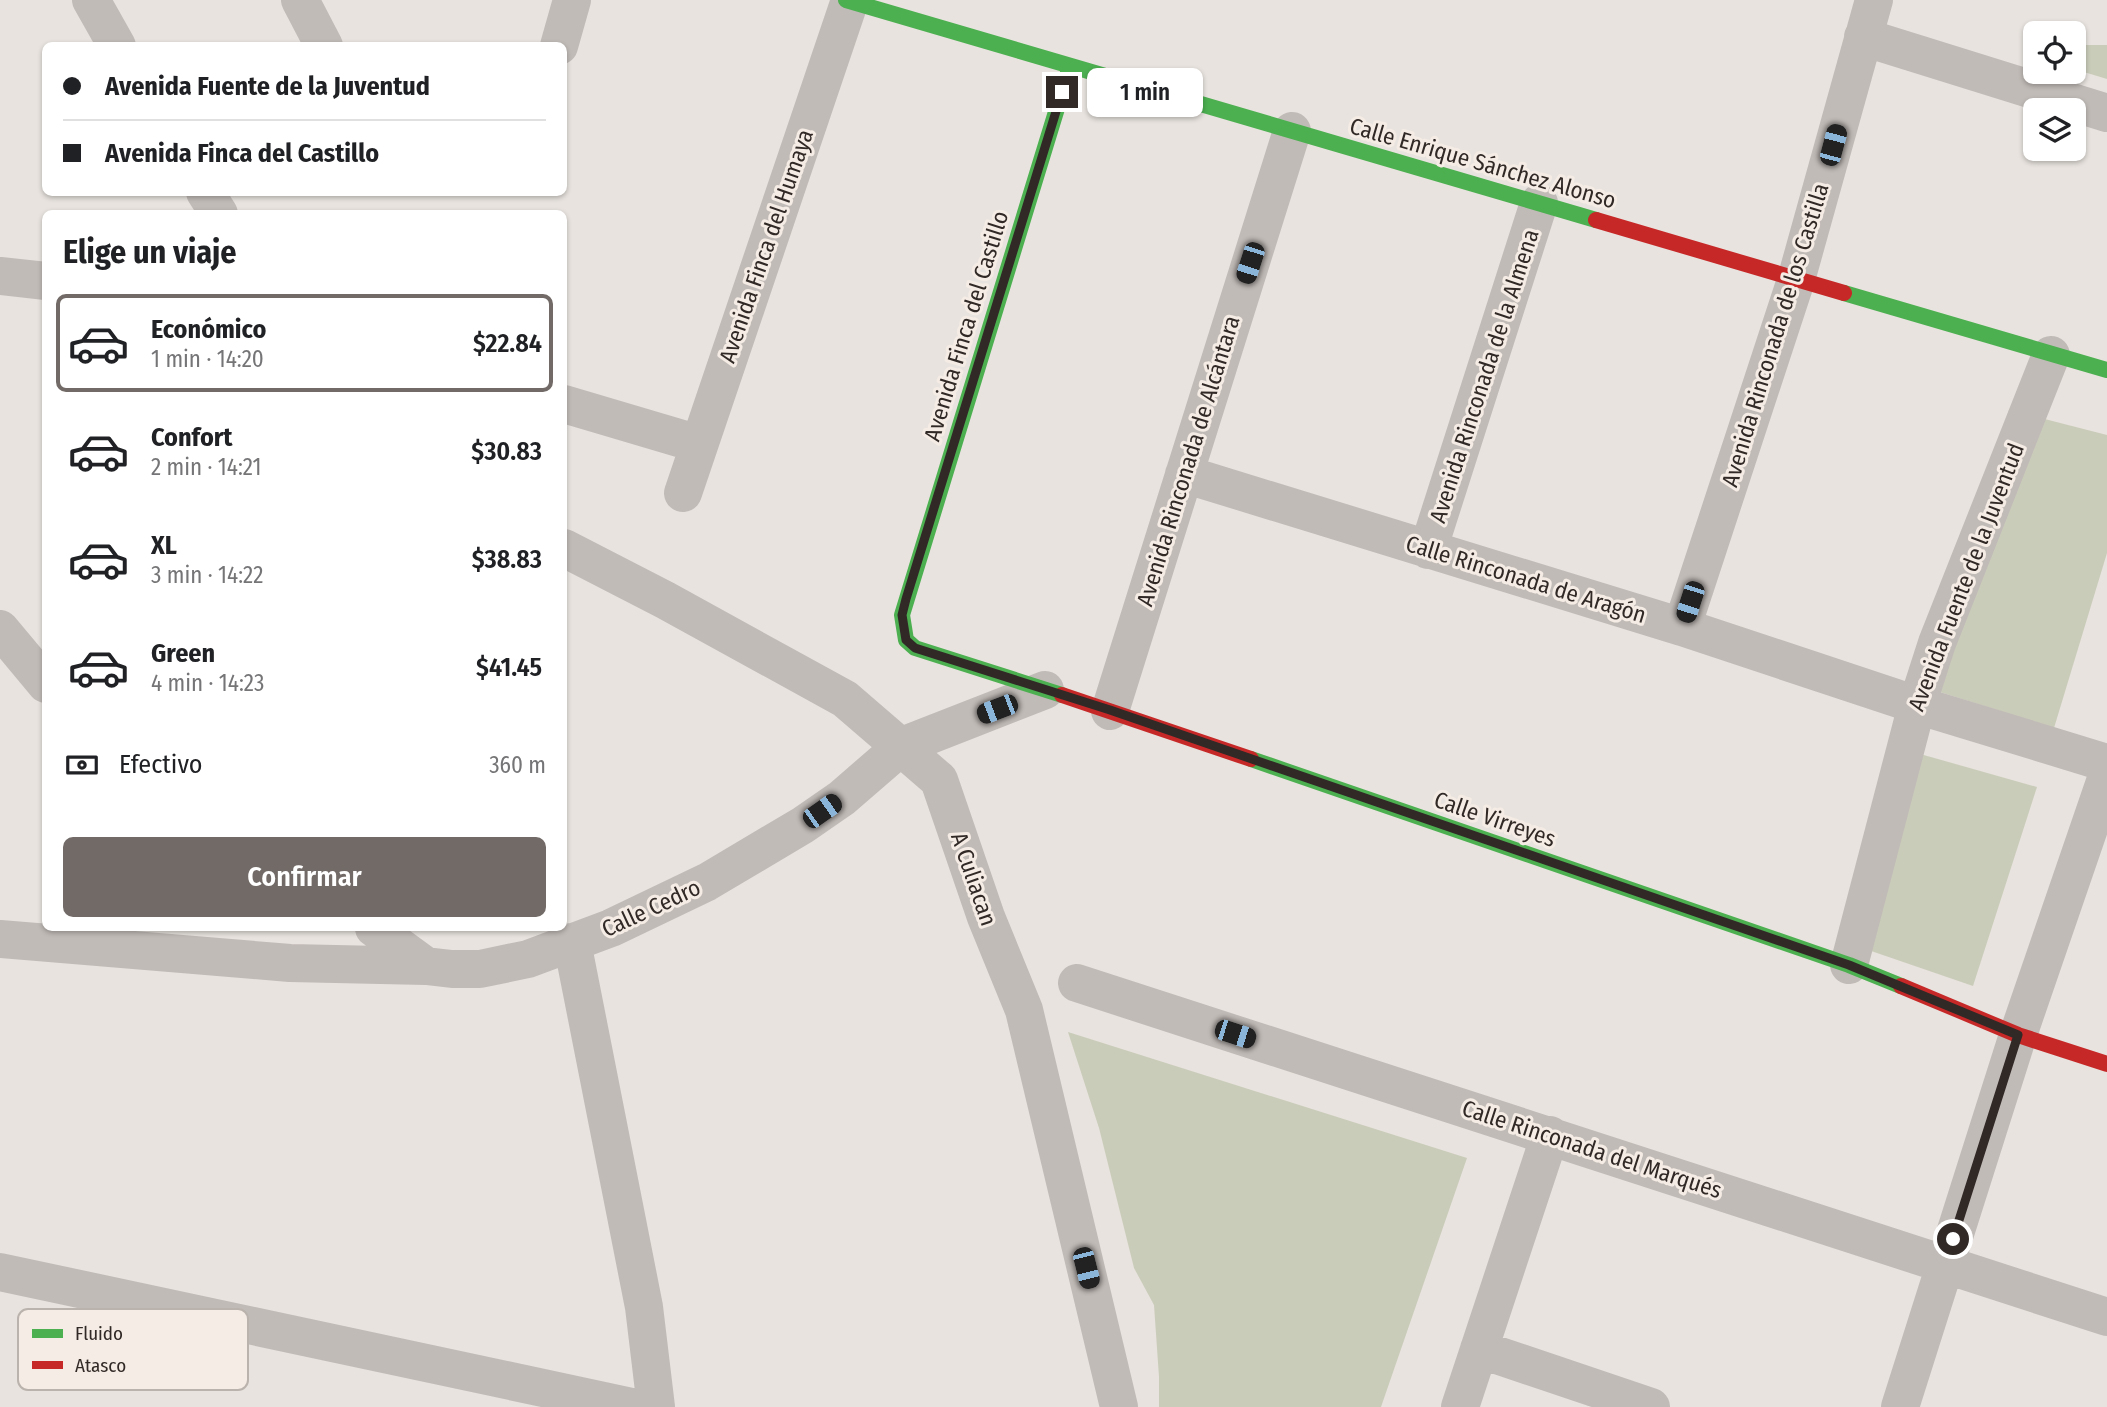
<!DOCTYPE html>
<html lang="es">
<head>
<meta charset="utf-8">
<style>
	:root { --surface:#fff; --page:#f2f2f2; --text:#202124; --muted:#757577; --line:#e0e0e0; --accent:#716a66 }
	body { margin:0; font-family:"Fira Sans Condensed",sans-serif; background:var(--page); color:var(--text); height:100vh; display:flex; flex-direction:column; font-size:26px; white-space:nowrap }
	* { box-sizing:border-box; margin:0 }
	p { font-size:23px; color:var(--muted) }
	.icon { flex:none; width:38px; height:38px; fill:none; stroke:currentColor; stroke-width:2; stroke-linecap:round; stroke-linejoin:round }
	.map { position:relative; flex:1; overflow:hidden }
	.panel { position:absolute; left:42px; top:210px; width:525px; height:721px; display:flex; flex-direction:column; background:var(--surface); border-radius:10px; box-shadow:0 2px 5px #0004 }
	.panel>* { flex:none }
	.banner { position:absolute; left:42px; top:42px; width:525px; height:154px; border-radius:10px; box-shadow:0 2px 5px #0004; display:grid; align-content:center; height:154px; padding:0 21px; background:var(--surface) }
	.fabs { position:absolute; left:2023px; top:21px; display:grid; gap:14px }
	.fabs a { display:grid; place-items:center; width:63px; height:63px; border-radius:10px; background:var(--surface); box-shadow:0 2px 5px #0004; font-size:35px }
	.end { position:absolute; width:32px; height:32px; margin:-16px; border:9px solid #312926; background:#fff; box-shadow:0 0 0 4px #fff }
	.from { border-radius:50% }
	.bubble { position:absolute; height:49px; border-radius:10px; background:var(--surface); box-shadow:0 2px 5px #0004; font-size:23px; font-weight:600; line-height:49px; text-align:center }
	.car { position:absolute; width:21px; height:42px; margin:-21px -10px; border-radius:9px; box-shadow:0 0 5px 2px #0007; background:linear-gradient(#222 24%,#8ab4d8 0 40%,#222 0 76%,#8ab4d8 0 86%,#222 0) }
	.banner b { display:flex; align-items:center; gap:24px; height:66px; font-size:26px }
	.banner b+b { border-top:2px solid var(--line) }
	.banner i { width:18px; height:18px; background:var(--text) }
	ul { padding:0; list-style:none }
	li { display:flex; align-items:center; gap:21px; height:98px; margin:0 14px 10px; padding:0 7px; border:4px solid transparent; border-radius:10px }
	li div { flex:1 }
	li b { display:block; font-size:26px }
	li em { font-style:normal; font-weight:600 }
	li.on { border-color:var(--accent) }
	li>.icon { width:63px; height:63px; stroke-width:1.5 }
	h2 { padding:0 21px; font-size:32px; line-height:84px }
	.pay { display:flex; align-items:center; gap:18px; height:77px; padding:0 21px; font-size:26px }
	.pay p { margin-inline-start:auto }
	.button { display:flex; gap:14px; margin-top:auto; padding:14px 21px }
	.button a { flex:1; height:80px; border-radius:10px; background:var(--accent); color:#fff; font-size:28px; font-weight:600; line-height:80px; text-align:center }
	.map>svg:first-child { display:block }
	.green { fill:#caccba }
	.lines { fill:none; stroke-linecap:round; stroke-linejoin:round }
	.street { stroke:#c1bbb7; stroke-width:38 }
	.fast { stroke:#4caf50; stroke-width:16 }
	.jam { stroke:#c62828; stroke-width:16 }
	.route { stroke:#312926; stroke-width:9 }
	.labels { text-anchor:middle; stroke-width:6; stroke-linejoin:round; paint-order:stroke }
	.street-label { font-size:23px; fill:#312926; stroke:#f5ece5 }
	.key { fill:#f5ece5; stroke:#bab2ac; stroke-width:2 }
	.key-label { font-size:19px; fill:#312926 }
</style>
</head>
<body>
<div class="map">
<svg width="2107" height="1407" viewBox="0 0 2107 1407">
	<rect width="100%" height="100%" fill="#e8e3de"/>
	<!-- green -->
	<path class="green" d="M2074 45H2107V79L2074 69Z
		M2009 410 2107 435V553L2054 728 1924 687Z
		M1906 750 2037 787 1973 986 1845 942Z
		M1068 1032 1467 1158 1381 1407H1159V1377L1154 1305 1134 1268 1099 1128Z"/>
	<g class="lines">
		<!-- street -->
		<path class="street" d="M91 0 117 46
			M300 0 324 46
			M1863 37 2107 113
			M559 46 572 0
			M205 192 219 214
			M0 276 46 281
			M564 404 699 444
			M1184 474 1682 627 1917 705 2107 763
			M683 493 850 0
			M564 548 665 600 845 699 939 780 986 917 1024 1010 1119 1407
			M1428 550 1539 203
			M1682 627 1796 280 1874 0
			M0 629 46 684
			M1110 711 1292 131
			M374 928 426 966
			M0 939 290 963 426 966 452 969H480L528 959 611 928 707 882 803 825 842 798 902 746 1045 690
			M572 942 644 1307 656 1407
			M1849 965 1917 705 1937 643 2051 355
			M1077 983 2107 1317
			M0 1272 632 1407
			M1479 1349 1651 1407
			M1460 1407 1550 1135
			M1900 1407 2018 1035 2107 776"/>
		<!-- fast -->
		<path class="fast" d="M846 0 1596 220
			M1844 293 2107 370
			M1062 695 915 648 906 640 902 615 1070 66
			M1251 759 1849 965 1901 986"/>
		<!-- jam -->
		<path class="jam" d="M1596 220 1844 293
			M1062 695 1251 759
			M1901 986 2018 1035 2107 1064"/>
	</g>
	<g class="lines">
		<!-- route -->
		<path class="route" d="M1062 92 906 599 902 615 906 640 915 648 1110 710 1849 965 2018 1035 1953 1239"/>
	</g>
	<g class="labels">
		<!-- street labels -->
		<g class="street-label">
			<text transform="translate(1483 163) rotate(16)" y="8">Calle Enrique Sánchez Alonso</text>
			<text transform="translate(766 246) rotate(-71)" y="8">Avenida Finca del Humaya</text>
			<text transform="translate(966 326) rotate(-73)" y="8">Avenida Finca del Castillo</text>
			<text transform="translate(1775 335) rotate(-73)" y="8">Avenida Rinconada de los Castilla</text>
			<text transform="translate(1484 376) rotate(-72)" y="8">Avenida Rinconada de la Almena</text>
			<text transform="translate(1188 461) rotate(-73)" y="8">Avenida Rinconada de Alcántara</text>
			<text transform="translate(1966 577) rotate(-69)" y="8">Avenida Fuente de la Juventud</text>
			<text transform="translate(1526 579) rotate(17)" y="8">Calle Rinconada de Aragón</text>
			<text transform="translate(1495 819) rotate(19)" y="8">Calle Virreyes</text>
			<text transform="translate(974 879) rotate(71)" y="8">A Culiacan</text>
			<text transform="translate(651 908) rotate(-25)" y="8">Calle Cedro</text>
			<text transform="translate(1592 1149) rotate(18)" y="8">Calle Rinconada del Marqués</text>
		</g>
	</g>
	<!-- legend -->
	<rect x="18" y="1309" width="230" height="81" rx="10" class="key"/>
	<rect x="32" y="1329" width="31" height="9" fill="#4caf50"/>
	<rect x="32" y="1361" width="31" height="8" fill="#c62828"/>
	<g class="key-label">
		<text x="75" y="1340">Fluido</text>
		<text x="75" y="1372">Atasco</text>
	</g>
</svg>
<div class="fabs">
<a><svg class="icon" aria-label="locate" viewBox="0 0 24 24"><circle cx="12" cy="12" r="6"/><path d="M12 2v4M12 18v4M2 12h4M18 12h4"/></svg></a>
<a><svg class="icon" aria-label="layers" viewBox="0 0 24 24"><path d="M12 4l9 5-9 5-9-5zM3 14l9 5 9-5"/></svg></a>
</div>
<i class="end from" style="left:1953px;top:1239px"></i>
<i class="end" style="left:1062px;top:92px"></i>
<div class="bubble" style="left:1087px;top:68px;width:116px">1 min</div>
<i class="car" style="left:1833px;top:145px;rotate:15deg"></i>
<i class="car" style="left:1250px;top:263px;rotate:198deg"></i>
<i class="car" style="left:1690px;top:602px;rotate:198deg"></i>
<i class="car" style="left:997px;top:709px;rotate:249deg"></i>
<i class="car" style="left:822px;top:811px;rotate:55deg"></i>
<i class="car" style="left:1235px;top:1034px;rotate:108deg"></i>
<i class="car" style="left:1086px;top:1268px;rotate:166deg"></i>
<div class="banner">
<b><i class="from"></i>Avenida Fuente de la Juventud</b>
<b><i></i>Avenida Finca del Castillo</b>
</div>
<section class="panel">
<h2>Elige un viaje</h2>
<ul>
<li class="on"><svg class="icon" aria-label="car" viewBox="0 0 24 24"><path d="M5 17H2v-5l4-1 3-4h7l3 4 3 1v5h-3M9 17h6M6 11h13"/><circle cx="7" cy="17" r="2"/><circle cx="17" cy="17" r="2"/></svg><div><b>Económico</b><p>1 min · 14:20</p></div><em>$22.84</em></li>
<li><svg class="icon" aria-label="car" viewBox="0 0 24 24"><path d="M5 17H2v-5l4-1 3-4h7l3 4 3 1v5h-3M9 17h6M6 11h13"/><circle cx="7" cy="17" r="2"/><circle cx="17" cy="17" r="2"/></svg><div><b>Confort</b><p>2 min · 14:21</p></div><em>$30.83</em></li>
<li><svg class="icon" aria-label="car" viewBox="0 0 24 24"><path d="M5 17H2v-5l4-1 3-4h7l3 4 3 1v5h-3M9 17h6M6 11h13"/><circle cx="7" cy="17" r="2"/><circle cx="17" cy="17" r="2"/></svg><div><b>XL</b><p>3 min · 14:22</p></div><em>$38.83</em></li>
<li><svg class="icon" aria-label="car" viewBox="0 0 24 24"><path d="M5 17H2v-5l4-1 3-4h7l3 4 3 1v5h-3M9 17h6M6 11h13"/><circle cx="7" cy="17" r="2"/><circle cx="17" cy="17" r="2"/></svg><div><b>Green</b><p>4 min · 14:23</p></div><em>$41.45</em></li>
</ul>
<div class="pay"><svg class="icon" aria-label="cash" viewBox="0 0 24 24"><path d="M3 7h18v10H3z"/><circle cx="12" cy="12" r="2"/></svg>Efectivo<p>360 m</p></div>
<div class="button"><a>Confirmar</a></div>
</section>
</div>
</body>
</html>
